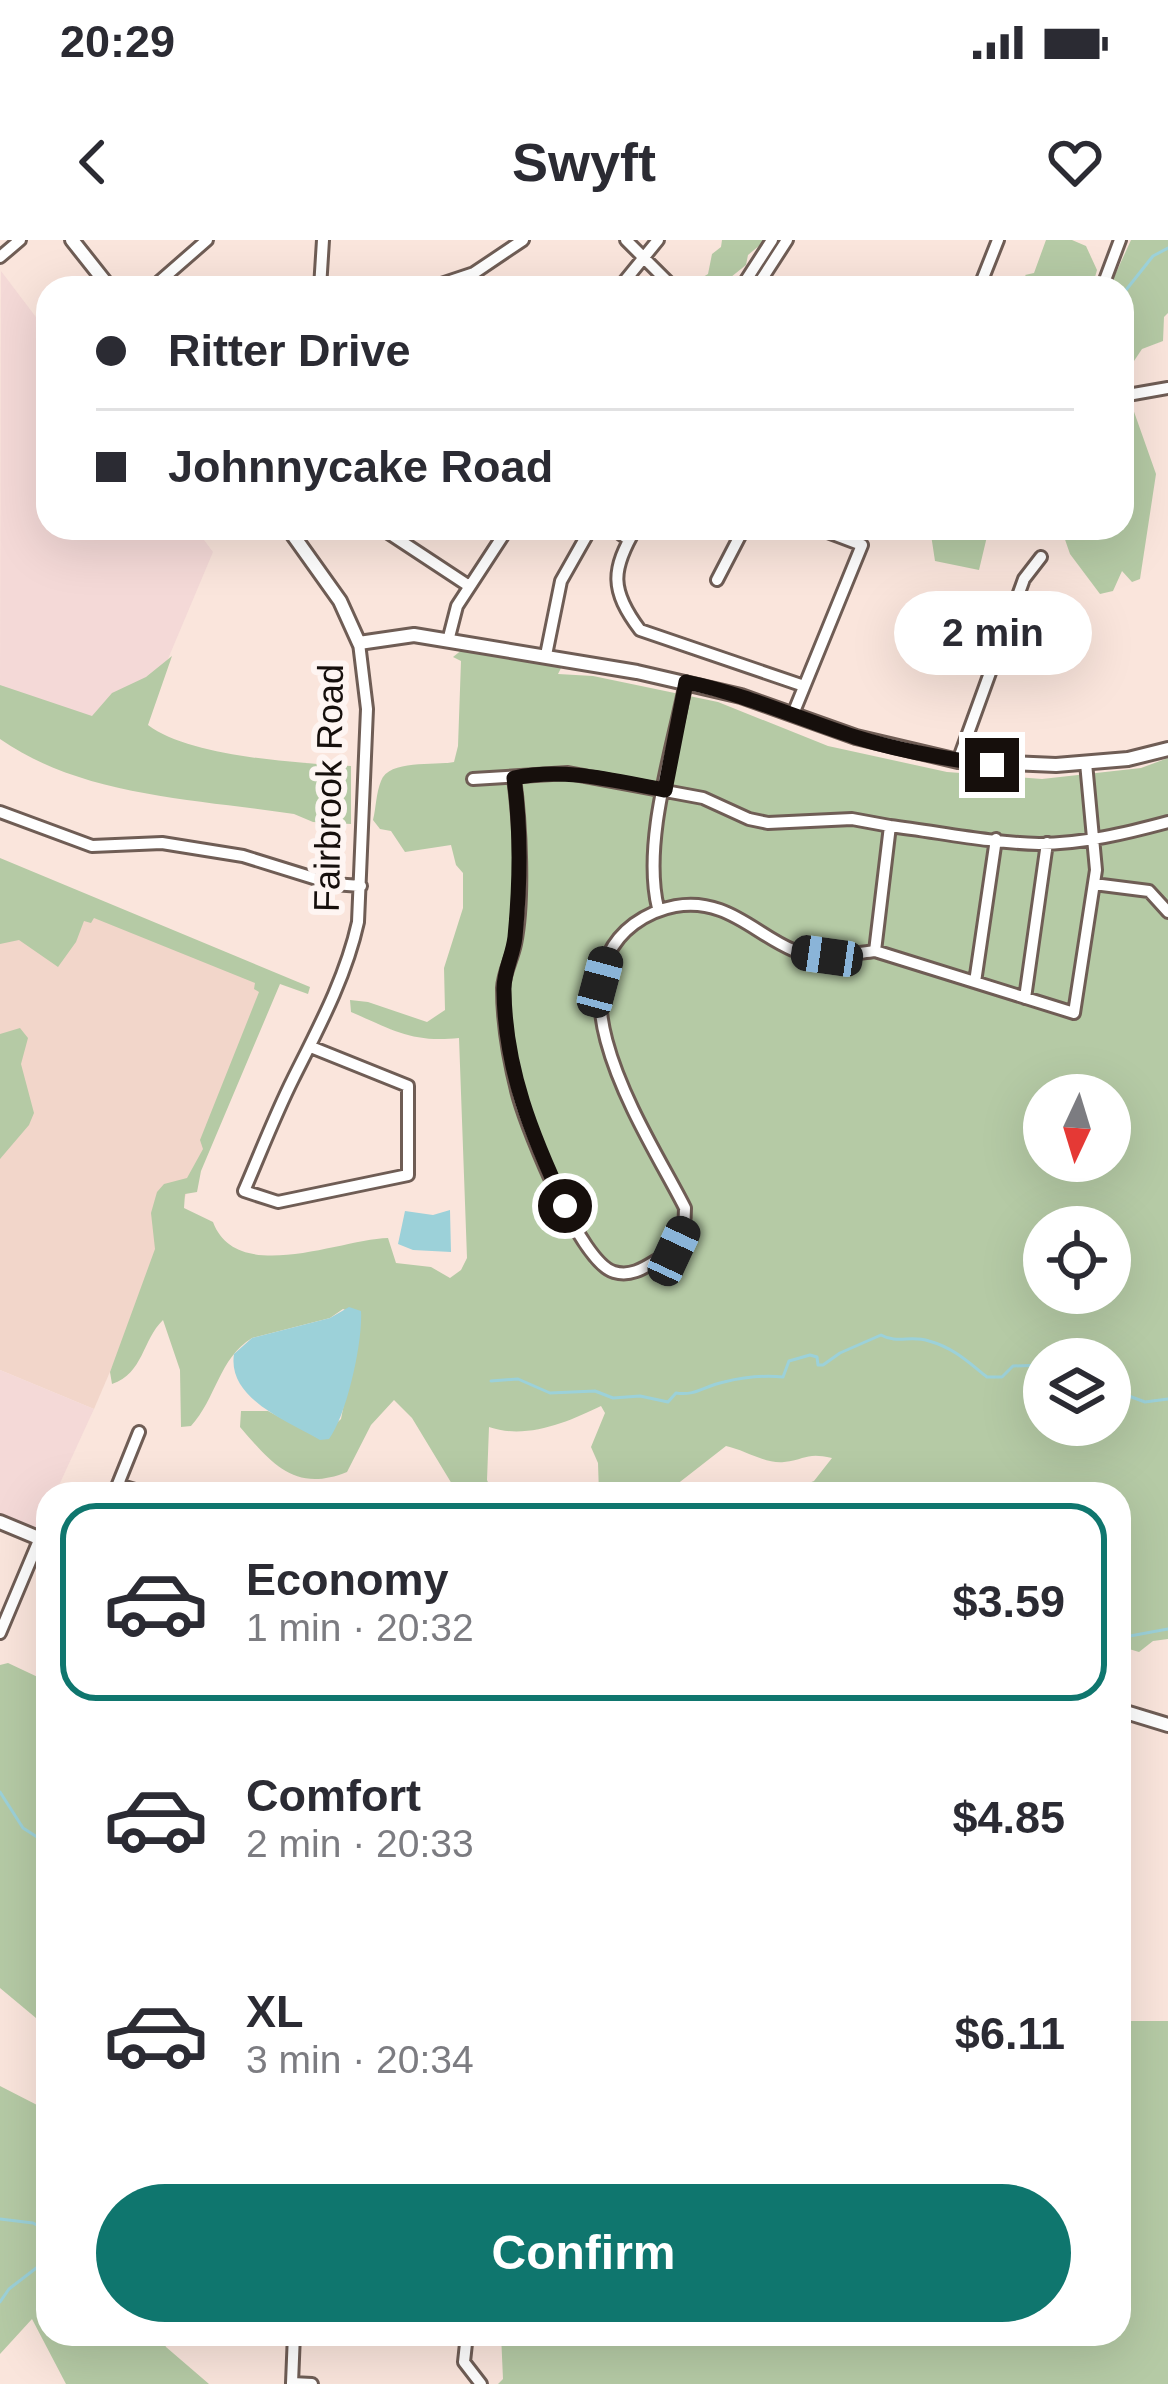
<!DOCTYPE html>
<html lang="en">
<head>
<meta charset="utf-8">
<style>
	:root { --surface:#fff; --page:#f7f7f7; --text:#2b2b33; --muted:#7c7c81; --line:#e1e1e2; --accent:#0f766e }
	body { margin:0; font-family:Helvetica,sans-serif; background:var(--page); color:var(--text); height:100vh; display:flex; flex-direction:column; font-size:45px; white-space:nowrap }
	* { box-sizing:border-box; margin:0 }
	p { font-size:39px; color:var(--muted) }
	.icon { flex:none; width:66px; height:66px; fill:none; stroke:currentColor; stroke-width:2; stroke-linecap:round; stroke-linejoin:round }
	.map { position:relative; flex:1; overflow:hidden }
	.drawer { position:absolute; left:36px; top:1242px; width:1095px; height:864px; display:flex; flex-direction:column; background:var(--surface); border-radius:36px; box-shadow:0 12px 48px #0002 }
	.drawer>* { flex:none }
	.top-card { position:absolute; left:36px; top:36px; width:1098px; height:264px; border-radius:36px; box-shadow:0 12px 48px #0002; display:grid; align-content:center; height:264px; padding:0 60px; background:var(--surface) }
	.needle { width:78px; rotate:184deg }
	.fabs { position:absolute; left:1023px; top:834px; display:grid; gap:24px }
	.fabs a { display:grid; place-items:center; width:108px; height:108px; border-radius:50%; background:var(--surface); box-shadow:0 12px 48px #0002; font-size:60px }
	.end { position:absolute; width:54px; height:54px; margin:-27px; border:15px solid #160f0c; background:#fff; box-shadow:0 0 0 6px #fff }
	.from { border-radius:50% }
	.bubble { position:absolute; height:84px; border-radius:42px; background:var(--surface); box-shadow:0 12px 48px #0002; font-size:39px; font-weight:700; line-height:84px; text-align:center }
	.car { position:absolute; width:36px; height:72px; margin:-36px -18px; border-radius:15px; box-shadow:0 0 9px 3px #0007; background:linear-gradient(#222 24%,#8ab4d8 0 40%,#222 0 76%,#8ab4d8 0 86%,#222 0) }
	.top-card b { display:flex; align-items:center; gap:42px; height:114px; font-size:45px }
	.top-card b+b { border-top:3px solid var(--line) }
	.top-card i { width:30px; height:30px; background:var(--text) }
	ul { padding:21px 0 0; list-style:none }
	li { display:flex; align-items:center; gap:36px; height:198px; margin:0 24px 18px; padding:0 36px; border:6px solid transparent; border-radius:36px }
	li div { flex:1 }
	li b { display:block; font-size:45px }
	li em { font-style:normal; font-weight:700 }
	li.selected { border-color:var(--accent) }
	li>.icon { width:108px; height:108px; stroke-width:1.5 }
	.primary-button { display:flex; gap:24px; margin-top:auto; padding:24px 60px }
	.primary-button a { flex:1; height:138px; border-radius:72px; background:var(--accent); color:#fff; font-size:48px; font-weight:700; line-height:138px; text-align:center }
	.status { display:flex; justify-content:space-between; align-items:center; height:84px; padding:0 60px; background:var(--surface); direction:ltr }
	.status svg { height:33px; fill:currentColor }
	header { display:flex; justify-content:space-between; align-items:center; height:156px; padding:0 60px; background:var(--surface); font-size:54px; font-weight:700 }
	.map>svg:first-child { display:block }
	.built { fill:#f2d6ca }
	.education { fill:#f4d9d7 }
	.green { fill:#b5caa5; fill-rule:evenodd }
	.water { fill:#9cd1d9 }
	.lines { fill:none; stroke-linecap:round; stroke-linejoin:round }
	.stream { stroke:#9cd1d9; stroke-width:3 }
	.minor-casing { stroke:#6f5d55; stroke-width:16 }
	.tertiary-casing { stroke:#6f5d55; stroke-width:18 }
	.minor { stroke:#fff; stroke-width:10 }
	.tertiary { stroke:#fff; stroke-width:12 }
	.route { stroke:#160f0c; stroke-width:15 }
	.labels { text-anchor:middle; stroke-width:12; stroke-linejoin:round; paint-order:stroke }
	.street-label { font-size:36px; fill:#160f0c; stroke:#fef5f2 }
</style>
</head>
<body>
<div class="status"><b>20:29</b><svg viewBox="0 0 49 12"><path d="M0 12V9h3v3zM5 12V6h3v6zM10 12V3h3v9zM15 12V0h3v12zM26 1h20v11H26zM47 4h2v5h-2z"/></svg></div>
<header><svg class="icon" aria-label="back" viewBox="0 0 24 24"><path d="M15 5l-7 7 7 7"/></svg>Swyft<svg class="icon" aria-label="heart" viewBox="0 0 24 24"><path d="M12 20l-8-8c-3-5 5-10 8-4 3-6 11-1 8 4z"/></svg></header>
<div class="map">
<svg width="1168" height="2144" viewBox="0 0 1168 2144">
	<rect width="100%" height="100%" fill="#fae5dc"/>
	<!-- built -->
	<path class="built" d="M0 624 279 738 94 1169 0 1130Z"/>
	<!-- education -->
	<path class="education" d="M1 31 48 93V288H195L213 312 136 495 0 450Z
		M0 1130 94 1169 55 1254H48V1270L39 1290 0 1274Z"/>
	<!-- green -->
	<path class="green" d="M722 0H766L748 15 746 25 731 37 728 48H704L703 37 708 34 712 14 721 7Z
		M1046 0H1072L1086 6 1097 30 1092 48H1027L1030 41 1025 35 1034 33Z
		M1131 0H1168V73L1164 77 1163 101 1142 109 1122 139V48H1109Z
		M1132 166 1156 234 1140 339 1132 342 1122 331 1113 351 1100 354 1070 314 1061 288H1122V167Z
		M930 288H989L979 330 935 321Z
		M463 409 557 425 561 428 558 434 593 436 718 462 828 506 947 532 1042 539 1141 528 1168 518V1399L1153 1401 1139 1412 1119 1406V1254H780L814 1241 832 1218C807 1212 807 1219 784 1222 765 1224 745 1210 726 1206L676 1245C644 1241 630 1254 599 1254L598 1223 591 1207 605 1173 601 1166C568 1182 526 1200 489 1187L487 1240 493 1254H458L412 1178 394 1160 371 1185 347 1232C295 1253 272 1224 240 1187L241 1171H268L320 1199 341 1179 361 1077 343 1069 330 1078 252 1098C219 1118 216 1159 191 1186L181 1187 180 1130 163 1080C142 1100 144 1133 112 1144L110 1132 155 1009 151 973 157 952 164 944 187 938 203 909 200 900 259 752 254 749 255 743 94 678 91 683 84 681 76 702 58 727 19 700 0 704V618L310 747 308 754 280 744 201 931 197 952 185 954 184 968 213 982C237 1046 341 999 388 998L396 1023 431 1027 450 1038 461 1030 467 1018 459 798C412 803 393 790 351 772L350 760 368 762 427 782 445 770 444 728 463 668V633L456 625 451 605 405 612 391 591 380 589 373 580C376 568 376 553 381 541 389 519 434 526 454 522L458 506 461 421 453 417ZM1044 855H1110V921H1044ZM1044 987H1110V1053H1044ZM1044 1119H1110V1185H1044Z
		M172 416 148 485C190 517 298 523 351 526V584L313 582 294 574C196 559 83 557 0 499V445L92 476 112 453 146 437Z
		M20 788 28 798 21 824 34 873 29 885 0 919V794Z
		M8 1423 42 1439 48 1453V1788L0 1748V1425Z
		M1119 1781H1168V2144H498L503 2139 501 2094H1119Z
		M0 1846 39 1866 48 1850V2094H160L166 2107 209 2144H66L32 2079 0 2114Z"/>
	<!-- water -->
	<path class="water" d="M450 970 451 1012 413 1010 398 1004 405 971 433 975Z
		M349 1067 361 1071C363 1101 347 1175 329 1199L320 1200C288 1181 227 1159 234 1114L252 1098 330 1078Z"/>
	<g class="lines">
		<!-- stream -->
		<path class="stream" d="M1122 55 1153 16 1168 8
			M491 1141 518 1139 550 1153 595 1151 613 1158 640 1156 668 1162 676 1153C696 1156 704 1146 724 1142 744 1137 762 1135 783 1137L789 1121 810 1115 817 1117 818 1125H823L840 1113 881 1095C897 1104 911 1095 929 1101 954 1108 968 1122 987 1137H1002L1013 1126 1044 1125
			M1110 1149 1145 1162 1168 1159
			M1119 1398 1168 1389
			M0 1552 23 1588 48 1604
			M0 1979 33 1983 48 1991
			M0 2062 9 2049 48 2019"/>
		<!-- minor casing -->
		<g class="minor-casing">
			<path id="minor" d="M626 0 674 48
				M0 17 20 0
				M152 48 207 0
				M320 48 323 0
				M429 48 474 33 523 0
				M619 48 658 0
				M741 48 772 0
				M756 48 787 0
				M854 48H857
				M979 48 998 0
				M1102 48 1120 0
				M1122 156 1168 148
				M381 288 469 346
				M613 288 629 300
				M636 288C611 330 610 350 640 390L804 446
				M717 340 744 288
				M448 401 457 366 508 288
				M546 415 561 341 591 288
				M793 474 862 305 817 288
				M958 521 1024 339 1041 317
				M1086 523 1096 630 1074 773 875 711 890 586C939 592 990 603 1039 604 1082 604 1127 593 1168 582
				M514 538C520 582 524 660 515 704 512 719 504 732 503 748 503 783 510 824 519 858 529 893 581 1023 614 1032 631 1037 644 1028 657 1020 680 1008 685 993 685 968 650 898 547 749 634 684 659 666 690 659 720 670 746 679 768 700 793 710 818 721 849 714 875 711
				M473 539 568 533 703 558 749 579 768 583 852 579 890 586
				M0 572 92 606 162 603 243 616 333 644 361 646
				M1094 644 1149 651 1168 672
				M658 668C642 602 673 509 686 442
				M975 742 996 599
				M1025 758 1047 603
				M311 807 408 846V935L278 962 244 951C260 914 275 875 293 839 318 789 346 737 358 682L367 469 359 403
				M118 1245 148 1254
				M114 1254 139 1192
				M0 1393 40 1298
				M294 2094 292 2143 312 2144
				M467 2094 464 2122 481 2144"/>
		</g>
		<!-- tertiary casing -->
		<g class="tertiary-casing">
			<path id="tertiary" d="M72 0 110 48
				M288 288 340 361 359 403 414 395 637 432 741 456 856 497 958 521 1056 525 1128 519 1168 509
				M0 1282 48 1302
				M1119 1470 1168 1485"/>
		</g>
		<!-- minor -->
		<use href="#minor" class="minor"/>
		<!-- tertiary -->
		<use href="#tertiary" class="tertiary"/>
	</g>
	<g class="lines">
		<!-- route -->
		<path class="route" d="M565 966C532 896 505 829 504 751 503 732 513 716 515 697 520 645 521 589 514 538 565 527 615 541 665 550L686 442C745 454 799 479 855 497 900 511 946 519 992 525"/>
	</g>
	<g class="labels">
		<!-- street labels -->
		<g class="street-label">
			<text transform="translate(328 548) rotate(-89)" y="13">Fairbrook Road</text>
		</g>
	</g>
</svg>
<div class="fabs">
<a><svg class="needle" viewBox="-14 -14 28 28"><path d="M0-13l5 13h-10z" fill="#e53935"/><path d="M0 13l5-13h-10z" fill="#7c7c81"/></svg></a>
<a><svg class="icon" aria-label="locate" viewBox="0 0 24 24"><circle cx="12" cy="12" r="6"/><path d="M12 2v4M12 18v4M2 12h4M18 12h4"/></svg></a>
<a><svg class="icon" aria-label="layers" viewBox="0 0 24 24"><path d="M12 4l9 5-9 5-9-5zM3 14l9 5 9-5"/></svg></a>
</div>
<i class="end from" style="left:565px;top:966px"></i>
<i class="end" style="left:992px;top:525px"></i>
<div class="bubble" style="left:894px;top:351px;width:198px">2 min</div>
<i class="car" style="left:827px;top:716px;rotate:278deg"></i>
<i class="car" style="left:600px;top:742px;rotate:15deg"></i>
<i class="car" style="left:674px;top:1011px;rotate:25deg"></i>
<div class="top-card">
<b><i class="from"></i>Ritter Drive</b>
<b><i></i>Johnnycake Road</b>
</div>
<section class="drawer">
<ul>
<li class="selected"><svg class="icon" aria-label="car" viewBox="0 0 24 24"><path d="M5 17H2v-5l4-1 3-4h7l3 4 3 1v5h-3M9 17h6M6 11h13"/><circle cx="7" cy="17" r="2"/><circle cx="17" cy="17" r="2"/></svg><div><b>Economy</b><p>1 min · 20:32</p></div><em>$3.59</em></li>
<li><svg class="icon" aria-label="car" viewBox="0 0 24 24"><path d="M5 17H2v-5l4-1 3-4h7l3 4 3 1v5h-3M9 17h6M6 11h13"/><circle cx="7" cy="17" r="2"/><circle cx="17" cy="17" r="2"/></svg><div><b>Comfort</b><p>2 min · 20:33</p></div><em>$4.85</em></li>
<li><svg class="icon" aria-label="car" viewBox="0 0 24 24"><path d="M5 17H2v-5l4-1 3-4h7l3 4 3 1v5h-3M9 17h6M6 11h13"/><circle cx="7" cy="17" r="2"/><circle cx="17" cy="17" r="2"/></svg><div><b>XL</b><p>3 min · 20:34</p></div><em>$6.11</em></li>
</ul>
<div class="primary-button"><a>Confirm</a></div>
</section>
</div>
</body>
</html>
